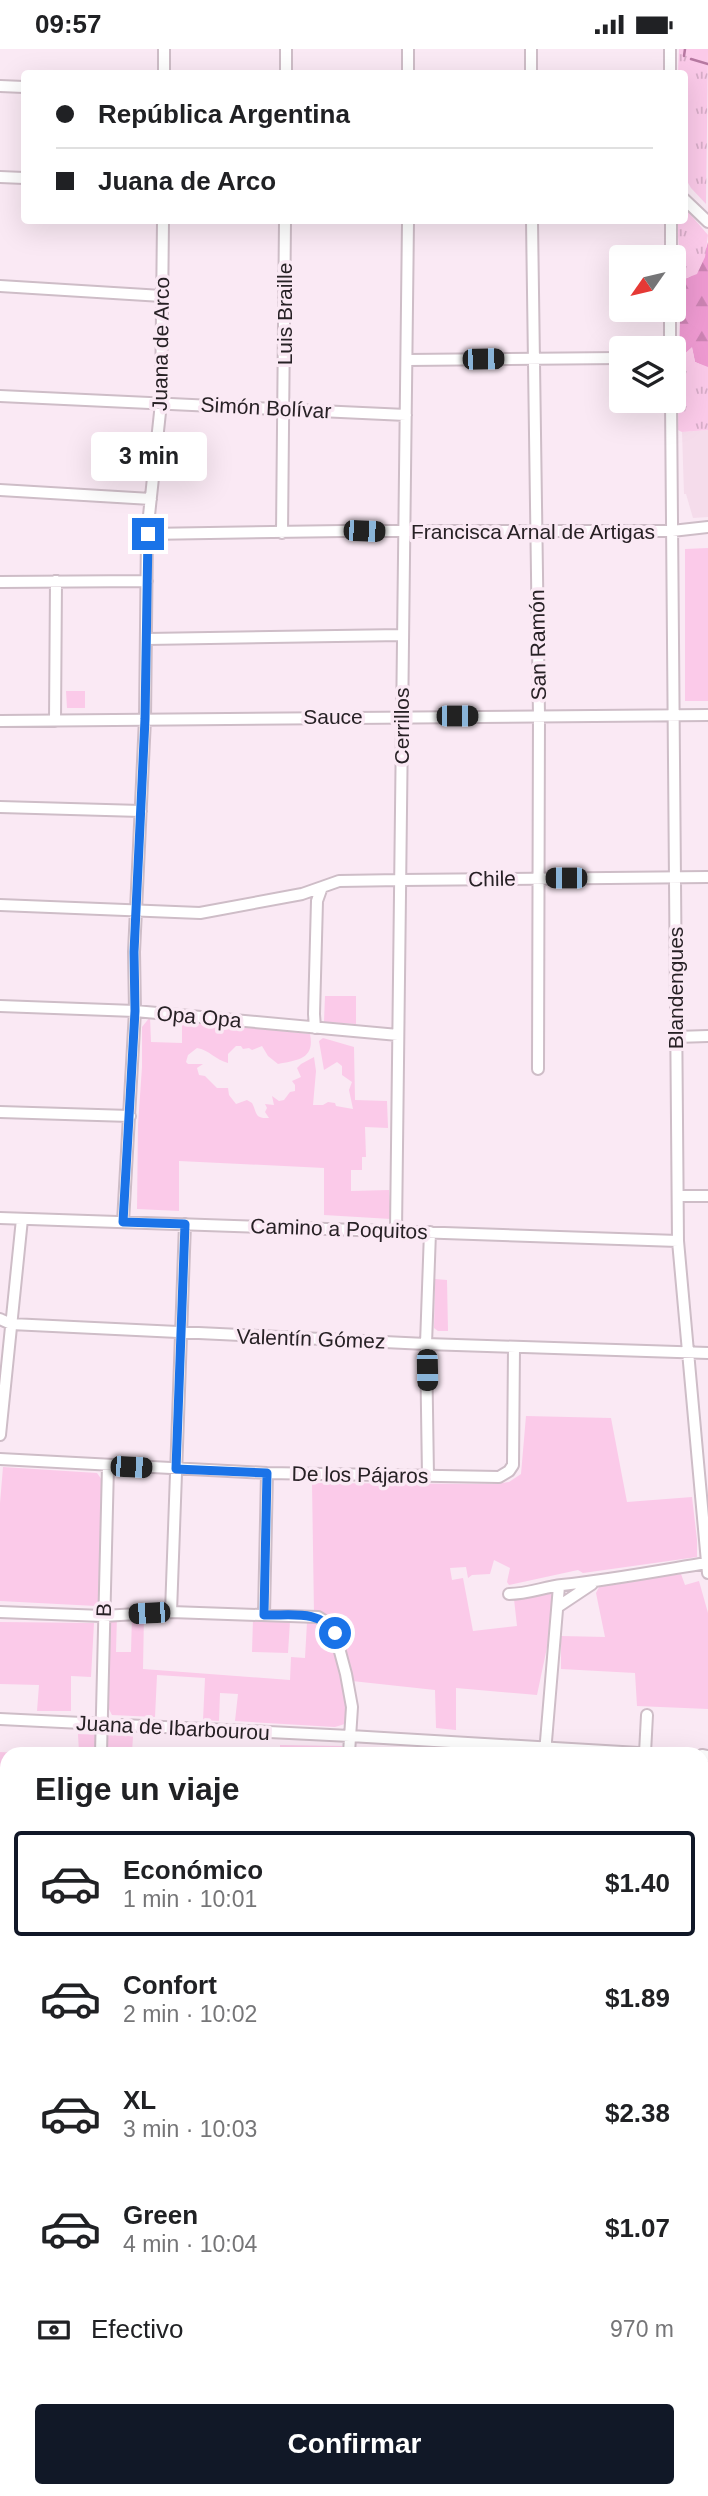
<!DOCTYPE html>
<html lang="es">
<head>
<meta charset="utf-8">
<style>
	:root { --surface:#fff; --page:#f2f2f2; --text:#202124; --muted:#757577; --line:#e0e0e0; --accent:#111827 }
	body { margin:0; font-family:Helvetica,sans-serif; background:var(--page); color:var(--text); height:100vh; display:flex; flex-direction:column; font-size:26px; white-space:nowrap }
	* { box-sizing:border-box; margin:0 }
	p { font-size:23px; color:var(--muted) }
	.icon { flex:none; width:38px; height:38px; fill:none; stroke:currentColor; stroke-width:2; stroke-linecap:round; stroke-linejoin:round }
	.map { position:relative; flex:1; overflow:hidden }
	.side { position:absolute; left:0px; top:1698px; width:709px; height:751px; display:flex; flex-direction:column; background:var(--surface); border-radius:21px 21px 0 0; box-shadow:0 7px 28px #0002 }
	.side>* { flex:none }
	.top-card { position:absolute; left:21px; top:21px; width:667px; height:154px; border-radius:7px; box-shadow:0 7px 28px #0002; display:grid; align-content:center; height:154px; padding:0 35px; background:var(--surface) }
	.needle { width:46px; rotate:236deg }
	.buttons { position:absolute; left:609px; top:196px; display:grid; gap:14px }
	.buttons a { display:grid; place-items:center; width:77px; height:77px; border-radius:7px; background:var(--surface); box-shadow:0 7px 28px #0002; font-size:35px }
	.end { position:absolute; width:32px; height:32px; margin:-16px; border:9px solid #1a73e8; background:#fff; box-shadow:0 0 0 4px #fff }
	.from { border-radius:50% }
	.bubble { position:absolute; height:49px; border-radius:7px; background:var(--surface); box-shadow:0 7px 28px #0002; font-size:23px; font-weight:800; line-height:49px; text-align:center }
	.car { position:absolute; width:21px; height:42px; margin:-21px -10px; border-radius:9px; box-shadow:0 0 5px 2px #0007; background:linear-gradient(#222 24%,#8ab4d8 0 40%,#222 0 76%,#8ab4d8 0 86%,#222 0) }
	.top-card b { display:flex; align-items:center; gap:24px; height:66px; font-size:26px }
	.top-card b+b { border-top:2px solid var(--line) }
	.top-card i { width:18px; height:18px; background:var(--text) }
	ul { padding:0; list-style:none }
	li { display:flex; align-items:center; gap:21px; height:105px; margin:0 14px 10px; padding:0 21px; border:4px solid transparent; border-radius:7px }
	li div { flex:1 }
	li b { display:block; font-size:26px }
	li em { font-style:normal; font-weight:800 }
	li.on { border-color:var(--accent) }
	li>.icon { width:63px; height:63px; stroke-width:1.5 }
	h2 { padding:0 35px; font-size:32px; line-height:84px }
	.pay { display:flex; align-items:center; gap:18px; height:77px; padding:0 35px; font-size:26px }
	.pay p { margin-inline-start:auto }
	.action { display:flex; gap:14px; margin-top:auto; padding:14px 35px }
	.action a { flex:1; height:80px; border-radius:7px; background:var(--accent); color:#fff; font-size:28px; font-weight:800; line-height:80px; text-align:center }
	.status { display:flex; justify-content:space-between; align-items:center; height:49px; padding:0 35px; background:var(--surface); direction:ltr }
	.status svg { height:19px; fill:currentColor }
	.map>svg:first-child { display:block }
	.built { fill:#f5dceb }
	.industrial { fill:url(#industrial-grid) }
	.grass { fill:#fbcae9 }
	.forest { fill:url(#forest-firs) }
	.park { fill:url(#park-tufts) }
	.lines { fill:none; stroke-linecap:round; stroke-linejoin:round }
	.stream { stroke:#b679a1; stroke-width:2.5 }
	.minor-casing { stroke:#cebdc7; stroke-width:14 }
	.minor { stroke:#fff; stroke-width:10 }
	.route { stroke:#1a73e8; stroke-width:9 }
	.labels { text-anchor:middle; stroke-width:7; stroke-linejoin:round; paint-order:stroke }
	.street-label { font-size:21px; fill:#272125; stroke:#fae9f4 }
</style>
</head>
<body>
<div class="status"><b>09:57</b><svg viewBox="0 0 49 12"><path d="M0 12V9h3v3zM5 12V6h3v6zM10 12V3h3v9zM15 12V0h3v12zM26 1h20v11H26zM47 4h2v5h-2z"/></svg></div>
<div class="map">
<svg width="708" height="2447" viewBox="0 0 708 2447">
	<defs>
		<pattern id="industrial-grid" width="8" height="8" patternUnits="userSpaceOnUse" patternTransform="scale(1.75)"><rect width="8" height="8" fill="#f5dceb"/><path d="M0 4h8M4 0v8" fill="none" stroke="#d2bcc9"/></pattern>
		<pattern id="forest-firs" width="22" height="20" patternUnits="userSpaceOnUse" patternTransform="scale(1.75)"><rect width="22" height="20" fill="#ee9ad1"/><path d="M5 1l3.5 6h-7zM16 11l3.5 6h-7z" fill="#cc84b3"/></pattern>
		<pattern id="park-tufts" width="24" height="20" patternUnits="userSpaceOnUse" patternTransform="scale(1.75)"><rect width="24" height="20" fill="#fbcae9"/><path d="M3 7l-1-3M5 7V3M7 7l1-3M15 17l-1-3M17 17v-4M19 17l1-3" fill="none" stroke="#d7adc8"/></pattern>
	</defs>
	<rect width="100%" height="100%" fill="#fae9f4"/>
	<!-- built -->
	<path class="built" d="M708 381V468L693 469 686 445H684L682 383Z"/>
	<!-- industrial -->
	<path class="industrial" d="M0 2148H7V2229H0Z
		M702 2268 708 2270V2311L702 2314Z
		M708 2355V2447H571L568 2442 570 2441H702V2359Z
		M118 2441H356L357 2447H118Z"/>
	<!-- grass -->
	<path class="grass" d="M708 499V652H685V500Z
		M66 642H85V659H67Z
		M325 947H356V975L324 973Z
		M150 968 151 993 182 994V971L310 985C315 1010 298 1011 278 1015L268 1007 262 997 252 1001 249 999 243 1000 241 997H236L228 1005V1014C216 1011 209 1001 197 999L188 1006 186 1013 188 1015H203L197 1019 199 1026 205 1027 217 1039H228L229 1046 236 1055 247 1051 252 1054C257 1063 254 1070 269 1069L265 1063 267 1059 265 1055 274 1056 272 1047 279 1052 284 1051 290 1043 295 1042V1036L292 1032 301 1028 297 1019 301 1015 314 1008 316 1022 313 1056H323L328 1053 335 1054 336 1057 353 1060 349 1041 352 1033 342 1026V1017L337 1013 324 1021 319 992 323 989 354 998 355 1051 387 1052 388 1079 365 1078 366 1108H362V1121H351V1142L389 1141 391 1170 324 1166V1119L179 1112V1162L137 1160 138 1076 142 1018V978Z
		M435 1230 447 1231 448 1282H438L434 1279Z
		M526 1367 611 1369 627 1453 692 1448 697 1491V1508L583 1524 578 1521 509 1536 507 1533 510 1519 494 1511 490 1525 472 1526 468 1529 466 1518 450 1519 452 1531 463 1529 473 1582 517 1577 514 1550 556 1541 554 1565 537 1646 456 1639V1681L436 1679 435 1641 352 1632 337 1577 330 1569 314 1564 312 1434 494 1435 509 1433 521 1425Z
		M3 1418 97 1424 102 1431 99 1554 96 1557 0 1552V1454Z
		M681 1525 685 1536 699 1532 708 1564V1660L637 1657 635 1624 561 1620V1587L605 1588 596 1544 600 1536Z
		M117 1566 116 1603H131L132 1566H144L143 1620 290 1631 291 1608 305 1609 307 1573H318C346 1596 345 1641 348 1674L335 1678 235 1672 238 1645 220 1644 219 1672 203 1671 205 1629 157 1626 155 1668 112 1666 107 1656 108 1572Z
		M253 1570 290 1572 288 1604 252 1603Z
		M0 1573 94 1574 91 1628 71 1627V1662H37L39 1636 0 1635Z
		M78 1685 133 1687 132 1704H79Z
		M280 1696 342 1697V1704H280Z
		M0 1703 21 1704H7V1809H0Z
		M7 2327V2375H0V2331Z
		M0 2390H7V2441H118V2447H0Z"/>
	<!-- forest -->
	<path class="forest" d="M708 193V318H706L695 313 692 299 679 310 681 231C702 226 702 211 708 193Z"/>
	<!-- park -->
	<path class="park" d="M679 0H708L706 155 691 139 684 127V24H678Z
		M684 158 708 186 705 208 697 225 681 231 677 172H684Z
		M692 298 695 313 708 318V381L682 383 678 381 679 310Z"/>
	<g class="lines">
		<!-- stream -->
		<path class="stream" d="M684 7 685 0
			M691 10 708 15"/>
		<!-- minor casing -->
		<g class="minor-casing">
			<path id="minor" d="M164 0V24
				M670 0V24
				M286 24V0
				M408 24V0
				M531 24V0
				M0 37 24 38
				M0 128 24 129
				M684 150 708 173
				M532 172 539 667 538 1020
				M671 208V172
				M0 237 162 247
				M670 299V261
				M408 311 621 309
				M0 347 406 366
				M671 352 678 1192 708 1524
				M0 441 151 450
				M282 484 285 172
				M147 485 344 482H672L708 478
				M0 533 147 532
				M147 590 402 586
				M0 672 708 666
				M55 672 56 532
				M0 758 141 762
				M0 856 200 864 302 845 322 838
				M0 957 135 962 398 986
				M315 979 314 965 317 852 322 838 339 832 401 831 708 828
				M676 988 708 987
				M0 1063 130 1067
				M678 1147H708
				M0 1169 678 1192
				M123 1173 135 962 134 903 145 670 147 485 161 354 163 172
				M396 1182 408 172
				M0 1270 11 1275 426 1295 708 1304
				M0 1386 22 1170
				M0 1410 267 1424 499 1428 509 1422 513 1416 514 1298
				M428 1427 426 1295 430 1183
				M509 1545C528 1545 544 1538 562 1536 611 1531 658 1522 706 1514
				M559 1557 592 1535
				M0 1563 103 1567 171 1563 318 1568 329 1575 335 1584 346 1625 352 1658 349 1704
				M171 1563 185 1175
				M264 1566 267 1424
				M0 1670 350 1687 639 1704
				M101 1704 108 1417
				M545 1704 559 1537
				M645 1704 647 1666
				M702 1706 708 1707
				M0 1842 7 1841
				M702 1855H708
				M702 1911 708 1904
				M702 1931 708 1925
				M702 1985 708 1987
				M0 1988 7 1987
				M702 2126 708 2128
				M702 2256 708 2258
				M0 2325 7 2322
				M702 2342 708 2338
				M0 2381H7
				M405 2441V2447
				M548 2447 556 2441"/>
		</g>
		<!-- minor -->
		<use href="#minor" class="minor"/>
	</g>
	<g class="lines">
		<!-- route -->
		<path class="route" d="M148 485 145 670 134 903 135 962 123 1173 185 1175 176 1420 267 1424 264 1566C290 1567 320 1560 335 1584"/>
	</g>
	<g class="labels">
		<!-- street labels -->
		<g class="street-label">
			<text transform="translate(285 265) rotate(-90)" y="7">Luis Braille</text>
			<text transform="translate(161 295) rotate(-89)" y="7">Juana de Arco</text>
			<text transform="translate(266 359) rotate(3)" y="7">Simón Bolívar</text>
			<text x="533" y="490">Francisca Arnal de Artigas</text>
			<text transform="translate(538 596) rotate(-91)" y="7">San Ramón</text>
			<text x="333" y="675">Sauce</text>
			<text transform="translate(402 677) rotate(-90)" y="7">Cerrillos</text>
			<text transform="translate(492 830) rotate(-1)" y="7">Chile</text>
			<text transform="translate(676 939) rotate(-90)" y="7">Blandengues</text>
			<text transform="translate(199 968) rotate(5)" y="7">Opa Opa</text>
			<text transform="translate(339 1180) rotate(2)" y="7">Camino a Poquitos</text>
			<text transform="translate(311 1290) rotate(2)" y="7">Valentín Gómez</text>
			<text transform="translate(360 1426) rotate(1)" y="7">De los Pájaros</text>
			<text transform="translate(104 1561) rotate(-88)" y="7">B</text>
			<text transform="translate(173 1679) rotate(3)" y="7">Juana de Ibarbourou</text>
		</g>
	</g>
</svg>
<div class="buttons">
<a><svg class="needle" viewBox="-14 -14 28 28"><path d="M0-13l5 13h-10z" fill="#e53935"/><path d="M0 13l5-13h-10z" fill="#757577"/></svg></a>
<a><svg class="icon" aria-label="layers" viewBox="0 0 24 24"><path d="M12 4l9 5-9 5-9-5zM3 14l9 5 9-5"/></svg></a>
</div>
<i class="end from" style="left:335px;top:1584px"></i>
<i class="end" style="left:148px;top:485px"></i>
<div class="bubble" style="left:91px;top:383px;width:116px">3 min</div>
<i class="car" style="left:483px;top:310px;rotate:89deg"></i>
<i class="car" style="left:364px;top:482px;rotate:92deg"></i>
<i class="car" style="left:457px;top:667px;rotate:90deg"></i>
<i class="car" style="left:566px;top:829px;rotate:270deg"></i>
<i class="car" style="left:427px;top:1321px;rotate:179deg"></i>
<i class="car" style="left:131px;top:1418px;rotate:93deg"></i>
<i class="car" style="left:149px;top:1564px;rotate:267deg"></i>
<div class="top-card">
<b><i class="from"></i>República Argentina</b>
<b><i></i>Juana de Arco</b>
</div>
<section class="side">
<h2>Elige un viaje</h2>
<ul>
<li class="on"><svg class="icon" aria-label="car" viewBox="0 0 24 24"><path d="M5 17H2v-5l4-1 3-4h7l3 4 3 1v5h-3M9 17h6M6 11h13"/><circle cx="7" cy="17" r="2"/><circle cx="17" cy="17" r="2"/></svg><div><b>Económico</b><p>1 min · 10:01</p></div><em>$1.40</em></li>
<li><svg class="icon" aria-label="car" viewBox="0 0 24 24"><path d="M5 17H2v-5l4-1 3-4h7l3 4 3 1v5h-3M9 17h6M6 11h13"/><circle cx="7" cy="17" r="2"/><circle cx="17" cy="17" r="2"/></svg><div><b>Confort</b><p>2 min · 10:02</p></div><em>$1.89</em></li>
<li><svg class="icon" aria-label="car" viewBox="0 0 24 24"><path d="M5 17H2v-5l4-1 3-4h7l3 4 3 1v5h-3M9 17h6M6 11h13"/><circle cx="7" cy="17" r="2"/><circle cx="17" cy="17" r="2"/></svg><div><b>XL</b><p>3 min · 10:03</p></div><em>$2.38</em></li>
<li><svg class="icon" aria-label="car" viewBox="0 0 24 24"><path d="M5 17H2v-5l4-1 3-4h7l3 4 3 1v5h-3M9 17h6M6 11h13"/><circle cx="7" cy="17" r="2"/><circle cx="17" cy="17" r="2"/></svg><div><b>Green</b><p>4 min · 10:04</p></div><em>$1.07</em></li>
</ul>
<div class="pay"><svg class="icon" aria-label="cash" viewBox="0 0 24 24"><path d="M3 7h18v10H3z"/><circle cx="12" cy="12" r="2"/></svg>Efectivo<p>970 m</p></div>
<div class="action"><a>Confirmar</a></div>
</section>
</div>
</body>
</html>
